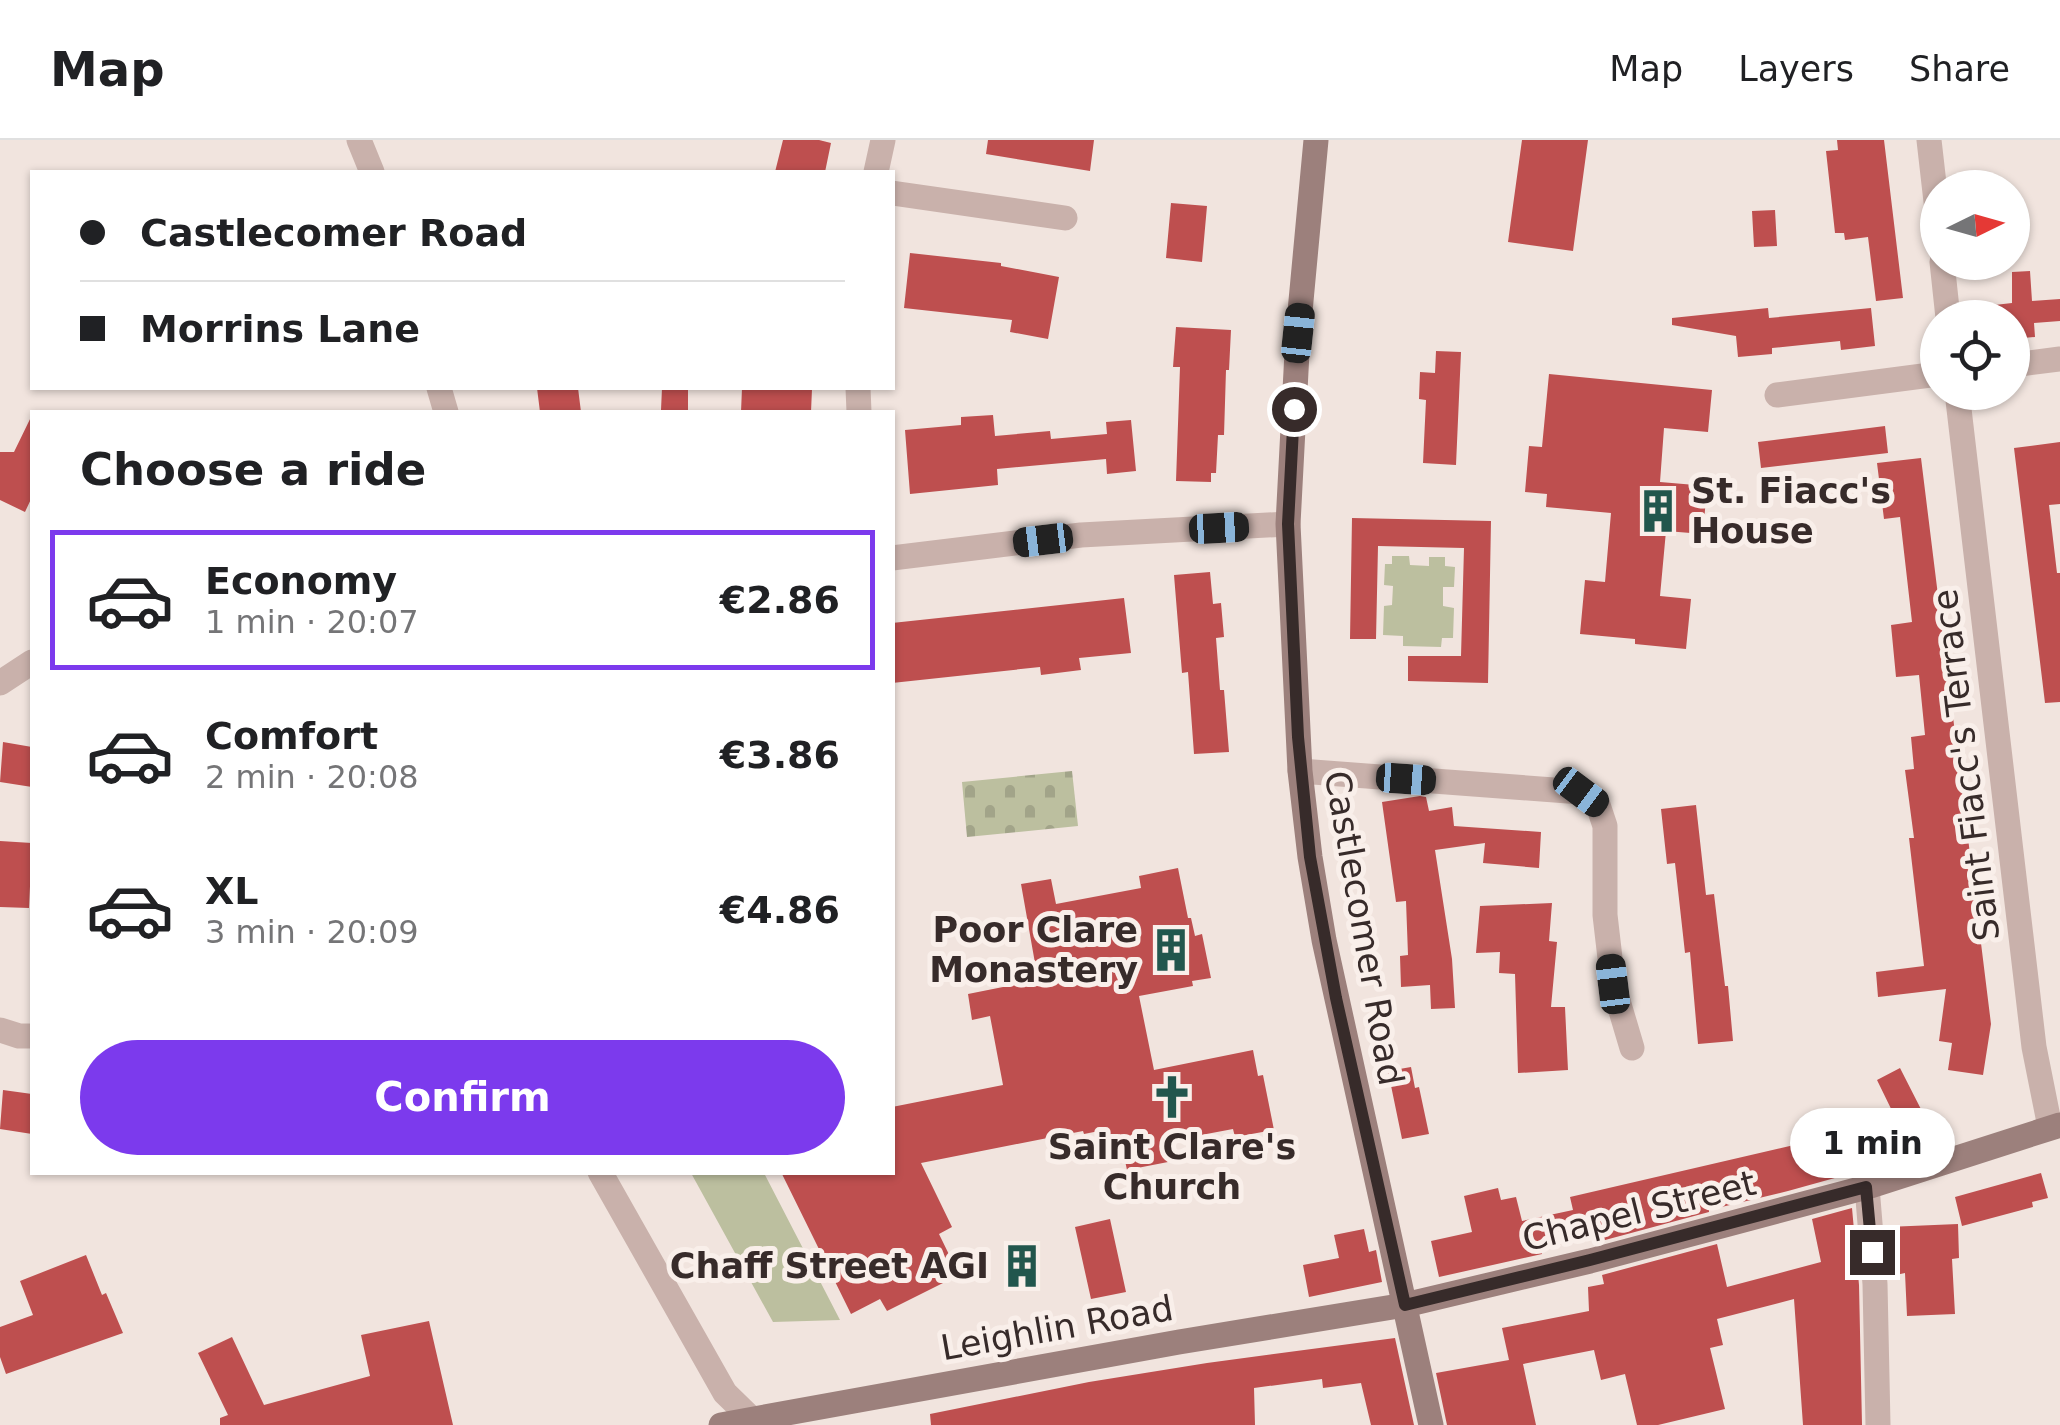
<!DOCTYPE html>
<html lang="en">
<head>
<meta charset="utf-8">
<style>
	:root { --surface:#fff; --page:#f2f2f2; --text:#202124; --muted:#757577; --line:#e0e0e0; --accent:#7c3aed }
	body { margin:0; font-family:"DejaVu Sans",sans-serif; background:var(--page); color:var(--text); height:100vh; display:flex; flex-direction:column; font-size:38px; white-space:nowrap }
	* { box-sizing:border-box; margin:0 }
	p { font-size:32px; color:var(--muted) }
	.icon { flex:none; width:55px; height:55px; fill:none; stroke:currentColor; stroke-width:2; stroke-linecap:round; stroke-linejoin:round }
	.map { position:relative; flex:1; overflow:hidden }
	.details { position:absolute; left:30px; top:270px; width:865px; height:765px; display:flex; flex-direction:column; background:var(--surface); border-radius:0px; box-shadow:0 2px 8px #0004 }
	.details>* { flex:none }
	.top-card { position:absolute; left:30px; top:30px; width:865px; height:220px; border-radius:0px; box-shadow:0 2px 8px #0004; display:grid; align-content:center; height:220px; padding:0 50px; background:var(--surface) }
	.needle { width:65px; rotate:85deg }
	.buttons { position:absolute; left:1920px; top:30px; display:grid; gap:20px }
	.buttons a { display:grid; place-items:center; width:110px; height:110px; border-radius:50%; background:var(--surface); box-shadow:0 2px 8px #0004; font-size:50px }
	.end { position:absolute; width:45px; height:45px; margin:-22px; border:12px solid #372b2a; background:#fff; box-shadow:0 0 0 5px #fff }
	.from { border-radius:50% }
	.bubble { position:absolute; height:70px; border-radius:35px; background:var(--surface); box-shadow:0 2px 8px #0004; font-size:32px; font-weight:800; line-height:70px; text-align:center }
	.car { position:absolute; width:30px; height:60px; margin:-30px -15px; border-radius:12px; box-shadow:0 0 8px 2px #0007; background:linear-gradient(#222 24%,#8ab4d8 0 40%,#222 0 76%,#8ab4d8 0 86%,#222 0) }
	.top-card b { display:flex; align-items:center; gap:35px; height:95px; font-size:38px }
	.top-card b+b { border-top:2px solid var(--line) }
	.top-card i { width:25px; height:25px; background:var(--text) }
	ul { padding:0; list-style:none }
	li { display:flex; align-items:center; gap:30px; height:140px; margin:0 20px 15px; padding:0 30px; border:5px solid transparent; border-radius:0px }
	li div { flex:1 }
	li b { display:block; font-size:38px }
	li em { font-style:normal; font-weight:800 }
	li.on { border-color:var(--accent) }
	li>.icon { width:90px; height:90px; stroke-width:1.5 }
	h2 { padding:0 50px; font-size:45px; line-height:120px }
	.action { display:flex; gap:20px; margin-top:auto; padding:20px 50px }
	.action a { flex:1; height:115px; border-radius:60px; background:var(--accent); color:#fff; font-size:40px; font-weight:800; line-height:115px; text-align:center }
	header { display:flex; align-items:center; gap:60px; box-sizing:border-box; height:140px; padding:0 50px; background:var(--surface); border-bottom:2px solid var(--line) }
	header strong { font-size:48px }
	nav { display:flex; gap:55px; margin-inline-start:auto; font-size:35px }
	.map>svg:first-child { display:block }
	.green { fill:#bcbf9f }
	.cemetery { fill:url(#cemetery-stones) }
	.building { fill:#be4f4f }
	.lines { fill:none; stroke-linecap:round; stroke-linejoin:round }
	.street { stroke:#c9b1ab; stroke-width:25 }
	.secondary { stroke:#9c807c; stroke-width:25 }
	.route { stroke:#372b2a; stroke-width:12 }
	.labels { text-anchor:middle; stroke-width:10; stroke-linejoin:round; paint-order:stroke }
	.poi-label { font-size:35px; font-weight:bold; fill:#372b2a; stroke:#f9efea; text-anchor:end }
	.street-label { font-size:35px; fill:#372b2a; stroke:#f9efea }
</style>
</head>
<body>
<header>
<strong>Map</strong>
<nav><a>Map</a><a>Layers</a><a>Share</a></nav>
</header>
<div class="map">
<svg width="2060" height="1285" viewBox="0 0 2060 1285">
	<defs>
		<pattern id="cemetery-stones" width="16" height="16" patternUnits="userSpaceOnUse" patternTransform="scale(2.5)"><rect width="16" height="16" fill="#bcbf9f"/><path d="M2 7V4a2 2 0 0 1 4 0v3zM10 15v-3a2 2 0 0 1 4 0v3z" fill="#a2a489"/></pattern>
	</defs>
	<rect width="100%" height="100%" fill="#f1e4de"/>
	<!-- green -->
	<path class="green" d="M1392 416H1409L1410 425 1429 426V417H1445V426L1455 427 1454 447H1443V466L1454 468 1453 498H1442L1441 507 1403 506V496L1383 495 1384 466 1392 465 1393 446 1384 445 1385 424H1392Z
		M691 1033H764L840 1180 773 1182Z"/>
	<!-- cemetery -->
	<path class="cemetery" d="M1072 631 1078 686 967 697 962 642Z"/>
	<!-- building -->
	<path class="building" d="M783 0H819L831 3 825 32H775Z
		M988 0H1094L1090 31 986 14Z
		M1522 0H1588L1573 111 1508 102Z
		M1837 0H1884L1903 158 1876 161 1868 97 1845 100 1844 93H1835L1826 11 1838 10Z
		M1171 63 1207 66 1202 122 1166 118Z
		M1775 70 1777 106 1754 107 1752 71Z
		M910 113 1001 123V126L1059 137 1048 199 1010 192 1012 180 904 168Z
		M2030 131 2032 161 2060 159V181L2034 183 2035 197 2012 199V178H1987L1986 166 2012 163V132Z
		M1768 168 1769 178 1871 168 1875 206 1841 210 1840 201 1772 208V214L1738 217 1736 196 1672 185V178Z
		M1176 187 1231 190 1229 230H1226L1224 295H1218L1216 333H1211V342L1176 341 1180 227H1173Z
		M1436 211 1461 212 1456 325 1423 323 1426 260 1419 259 1420 232 1435 233Z
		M1549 234 1712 250 1708 292 1664 288 1660 342 1707 346 1703 394 1666 391 1660 456 1691 459 1686 509 1635 504V499L1580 494 1585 440 1605 442 1611 373 1546 367 1547 354 1525 352 1529 306 1542 307Z
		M537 248H578L581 272H540Z
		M662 248H688V271L661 270Z
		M742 248 812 249 811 272H741Z
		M32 275V357L25 372 0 360V312H14Z
		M993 275 995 296 1050 291 1051 299 1107 294 1106 282 1131 280 1136 331 1107 334 1106 319 997 329 998 345 910 354 905 290 961 285V277Z
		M1885 286 1888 313 1761 328 1758 302Z
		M2060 302V364L2049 365 2057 433H2060V562L2045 563 2014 308Z
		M1921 318 1991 884 1983 935 1948 930 1952 903 1939 901 1946 849 1878 857 1876 832 1924 826 1909 698H1914L1905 630 1914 629 1911 597 1925 595 1919 535 1896 537 1891 485 1912 482 1900 377 1884 379 1877 323Z
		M1352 378 1491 381 1488 543 1408 541V516H1461L1464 408 1378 406 1376 499H1350Z
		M1210 432 1213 464 1221 463 1224 497 1216 498 1220 550H1224L1229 612 1194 614 1188 532 1182 533 1174 435Z
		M1124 458 1131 513 1079 518 1081 530 1041 535 1040 527 892 543V483Z
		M3 602 32 607V647L0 642Z
		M1420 656 1426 657 1429 671 1452 667 1454 686 1541 692 1539 728 1483 723 1485 703 1435 710 1452 819 1455 868 1431 869 1430 845 1401 847 1400 816 1408 815 1406 761 1396 762 1382 662Z
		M1696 665 1706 755 1714 754 1725 846H1728L1733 901 1698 904 1690 812 1685 813 1675 723 1667 724 1661 669Z
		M0 701 32 703 29 768 0 767Z
		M1178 728 1188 778H1191L1195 796 1202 794 1211 838 1192 841 1193 846 1139 856 1154 930 1253 910 1258 936 1263 935 1274 990 1235 997 1233 989 1164 1002 1168 1022 1127 1030 1122 1007 1103 1011 1099 991 1084 994 1083 991 921 1023 952 1087 939 1094 959 1135 887 1171 880 1159 851 1174 781 1032H892V967L1003 945 990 876 972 880 968 854 1038 840 1021 744 1051 739 1056 764 1141 748 1139 736Z
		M1552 763 1549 801 1557 802 1551 867H1565L1568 930 1518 933 1515 834 1499 833 1500 812 1476 813 1480 766Z
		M1411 927 1415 948 1419 947 1429 994 1402 999 1388 931Z
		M1900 928 1927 981 1874 1007 1878 1026 1788 1051 1709 1070V1072L1594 1103 1592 1097 1541 1109 1542 1114 1439 1137 1431 1101 1472 1092 1464 1056 1498 1048 1501 1060 1516 1057 1522 1081 1573 1070 1570 1057 1897 981 1877 940Z
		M3 950 32 954V994L0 989Z
		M2041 1033 2048 1058 2032 1062 2033 1067 1962 1086 1955 1057Z
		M1852 1068 1859 1145 1862 1285H1803L1794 1159 1717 1179 1723 1205 1710 1208 1725 1269 1658 1285H1637L1625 1234 1601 1240 1594 1210 1523 1224 1536 1285H1447L1436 1233 1509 1220 1502 1188 1589 1171 1588 1147 1604 1144 1602 1135 1717 1104 1727 1147 1821 1122 1812 1079Z
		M1110 1079 1126 1152 1091 1159 1075 1087Z
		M1958 1084 1959 1118 1952 1119 1955 1174 1907 1176 1905 1133 1891 1136 1887 1087Z
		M1364 1089 1369 1112 1376 1110 1382 1142 1309 1157 1303 1125 1339 1118 1334 1095Z
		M86 1115 102 1155 106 1153 123 1193 6 1234 0 1217V1187L33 1175 20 1141Z
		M429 1181 453 1285H220V1278L228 1275 198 1213 232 1197 264 1265 370 1236 361 1195Z
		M1395 1198 1414 1285H1371L1361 1243 1323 1248 1322 1239 1254 1248 1255 1285H931L930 1274 1089 1242 1207 1223Z"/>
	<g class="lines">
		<!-- street -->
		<path class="street" d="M359 0 372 32
			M1929 0 1938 79
			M876 32 883 0
			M892 53 1065 78
			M1942 122 1948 178
			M2012 225 2060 219
			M439 248 446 272
			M858 248 859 272
			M1957 252 2034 907 2050 987
			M1777 255 1938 234
			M892 418 1081 395 1288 384
			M0 543 32 522
			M1300 631 1581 652 1598 665 1605 686V775L1613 844 1632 908
			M0 890 19 896H32
			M600 1032 725 1253 758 1285
			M1867 1047 1875 1144 1878 1285"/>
		<!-- secondary -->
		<path class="secondary" d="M1316 0 1298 193 1288 384 1300 631 1310 717 1324 800 1431 1285
			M721 1285 1179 1202 1405 1165 1590 1121 1867 1047 2060 985"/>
	</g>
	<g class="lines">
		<!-- route -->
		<path class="route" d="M1294 269 1288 384 1298 597 1310 717 1336 858 1405 1165 1590 1120 1866 1047 1872 1112"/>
	</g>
	<!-- icons -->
	<defs>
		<g id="building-bare" transform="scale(3.45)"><path d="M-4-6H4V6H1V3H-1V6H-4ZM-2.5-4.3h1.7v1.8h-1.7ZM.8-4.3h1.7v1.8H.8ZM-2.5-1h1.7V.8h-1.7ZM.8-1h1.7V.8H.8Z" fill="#22564d" stroke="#f9efea" stroke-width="2.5" paint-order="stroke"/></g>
		<g id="church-bare" transform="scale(3.45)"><path d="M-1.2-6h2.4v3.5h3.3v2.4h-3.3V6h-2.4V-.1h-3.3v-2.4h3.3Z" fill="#22564d" stroke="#f9efea" stroke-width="2.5" paint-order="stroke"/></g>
	</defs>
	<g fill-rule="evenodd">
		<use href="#building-bare" x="1658" y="371"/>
		<use href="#building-bare" x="1171" y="810"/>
		<use href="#church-bare" x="1172" y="957"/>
		<use href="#building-bare" x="1022" y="1126"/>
	</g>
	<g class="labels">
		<!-- poi labels -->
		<g class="poi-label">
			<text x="1691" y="363" text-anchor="start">St. Fiacc's<tspan x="1691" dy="40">House</tspan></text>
			<text x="1138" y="802">Poor Clare<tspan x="1138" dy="40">Monastery</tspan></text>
			<text x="1172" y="1019" text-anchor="middle">Saint Clare's<tspan x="1172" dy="40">Church</tspan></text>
			<text x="989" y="1138">Chaff Street AGI</text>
		</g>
		<!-- street labels -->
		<g class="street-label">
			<text transform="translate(1966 625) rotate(-97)" y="12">Saint Fiacc's Terrace</text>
			<text transform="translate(1364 788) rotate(80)" y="12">Castlecomer Road</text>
			<text transform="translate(1639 1071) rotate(-14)" y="12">Chapel Street</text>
			<text transform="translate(1057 1188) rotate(-10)" y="12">Leighlin Road</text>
		</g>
	</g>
</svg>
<div class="buttons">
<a><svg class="needle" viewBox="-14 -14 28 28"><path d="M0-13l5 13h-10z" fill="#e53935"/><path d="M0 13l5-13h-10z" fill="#757577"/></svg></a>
<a><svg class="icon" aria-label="locate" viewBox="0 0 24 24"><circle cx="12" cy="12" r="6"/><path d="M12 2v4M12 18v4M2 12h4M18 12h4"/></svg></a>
</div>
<i class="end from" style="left:1294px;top:269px"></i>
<i class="end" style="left:1872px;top:1112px"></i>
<div class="bubble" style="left:1790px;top:968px;width:165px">1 min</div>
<i class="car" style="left:1298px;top:193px;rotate:6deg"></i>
<i class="car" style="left:1219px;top:388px;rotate:87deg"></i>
<i class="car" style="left:1043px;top:400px;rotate:263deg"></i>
<i class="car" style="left:1406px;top:639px;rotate:94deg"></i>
<i class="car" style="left:1581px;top:652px;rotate:127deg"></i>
<i class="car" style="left:1613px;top:844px;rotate:353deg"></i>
<div class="top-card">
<b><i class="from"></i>Castlecomer Road</b>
<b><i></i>Morrins Lane</b>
</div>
<section class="details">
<h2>Choose a ride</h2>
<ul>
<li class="on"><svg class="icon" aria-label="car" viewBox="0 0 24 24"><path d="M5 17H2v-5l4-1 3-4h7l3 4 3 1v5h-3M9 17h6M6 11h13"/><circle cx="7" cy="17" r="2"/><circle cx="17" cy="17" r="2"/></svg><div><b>Economy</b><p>1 min · 20:07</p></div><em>€2.86</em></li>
<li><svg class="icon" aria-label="car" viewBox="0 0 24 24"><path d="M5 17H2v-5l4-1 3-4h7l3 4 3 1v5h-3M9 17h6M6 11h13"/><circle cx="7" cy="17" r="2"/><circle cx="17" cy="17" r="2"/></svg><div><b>Comfort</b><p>2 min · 20:08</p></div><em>€3.86</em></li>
<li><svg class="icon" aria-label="car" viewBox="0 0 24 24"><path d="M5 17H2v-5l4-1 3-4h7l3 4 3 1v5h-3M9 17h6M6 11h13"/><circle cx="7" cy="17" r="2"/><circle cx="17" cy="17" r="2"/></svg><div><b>XL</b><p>3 min · 20:09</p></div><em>€4.86</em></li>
</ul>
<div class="action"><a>Confirm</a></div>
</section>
</div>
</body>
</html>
